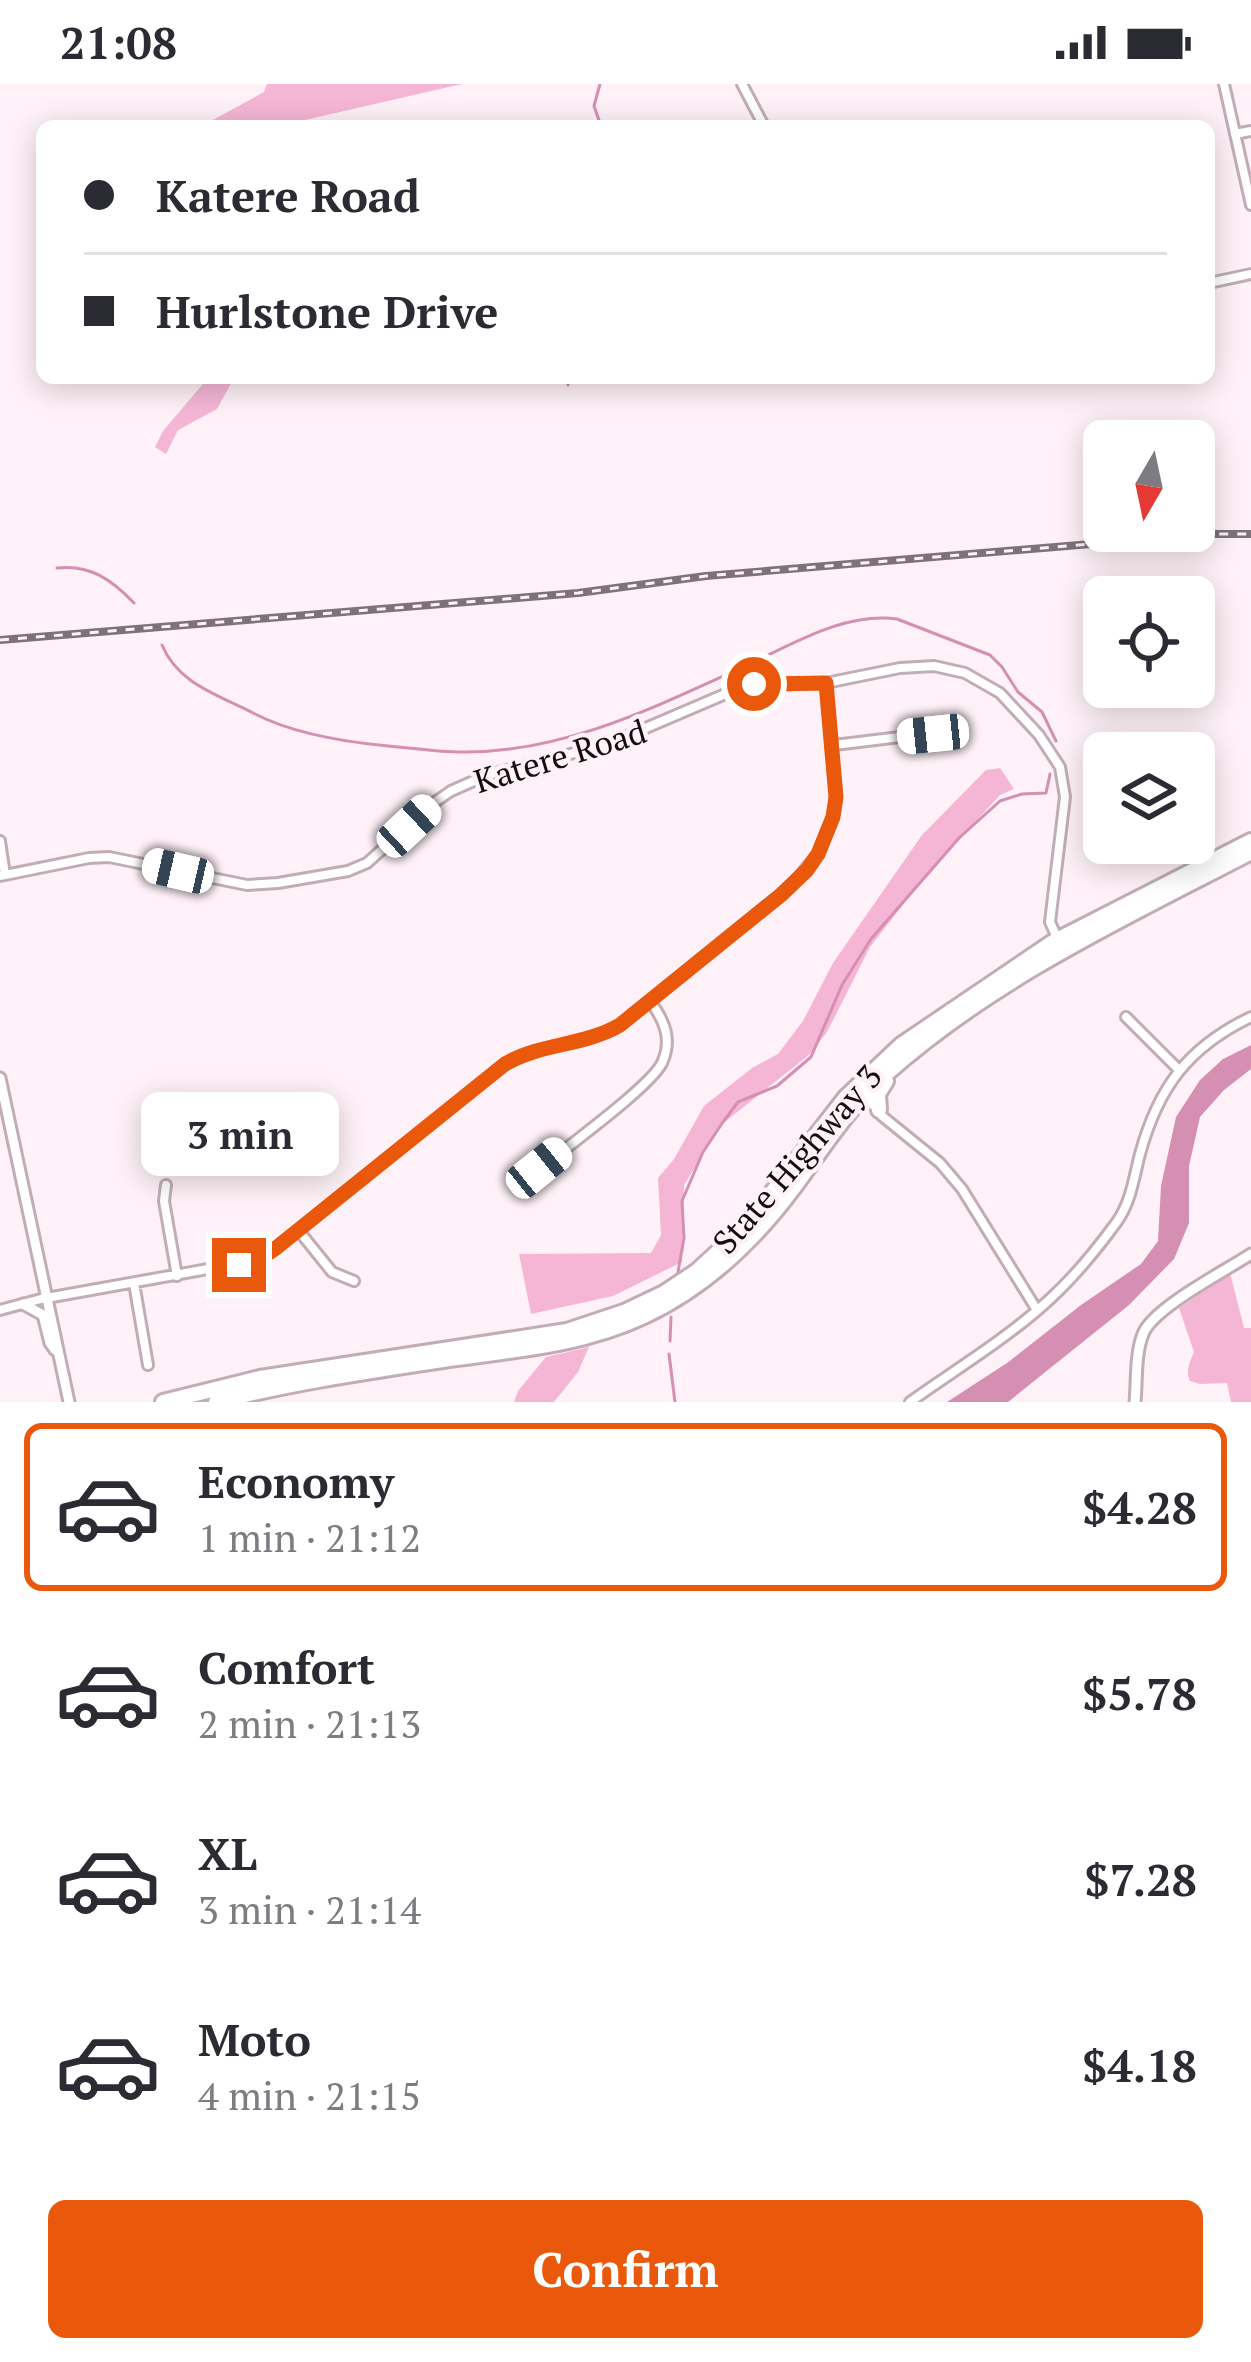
<!DOCTYPE html>
<html lang="en">
<head>
<meta charset="utf-8">
<style>
	:root { --surface:#fff; --page:#f2f2f3; --text:#2b2b33; --muted:#7c7c81; --line:#e1e1e2; --accent:#ea580c }
	body { margin:0; font-family:"PT Serif",serif; background:var(--page); color:var(--text); height:100vh; display:flex; flex-direction:column; font-size:45px; white-space:nowrap }
	* { box-sizing:border-box; margin:0 }
	p { font-size:39px; color:var(--muted) }
	.icon { flex:none; width:66px; height:66px; fill:none; stroke:currentColor; stroke-width:2; stroke-linecap:round; stroke-linejoin:round }
	.map { position:relative; height:1318px; overflow:hidden }
	.sheet { display:flex; flex-direction:column; background:var(--surface); flex:1 }
	.sheet>* { flex:none }
	.banner { position:absolute; left:36px; top:36px; width:1179px; height:264px; border-radius:18px; box-shadow:0 6px 30px #0003; display:grid; align-content:center; height:264px; padding:0 48px; background:var(--surface) }
	.needle { width:78px; rotate:189deg }
	.buttons { position:absolute; left:1083px; top:336px; display:grid; gap:24px }
	.buttons a { display:grid; place-items:center; width:132px; height:132px; border-radius:18px; background:var(--surface); box-shadow:0 6px 30px #0003; font-size:60px }
	.end { position:absolute; width:54px; height:54px; margin:-27px; border:15px solid #ea580c; background:#fff; box-shadow:0 0 0 6px #fff }
	.from { border-radius:50% }
	.bubble { position:absolute; height:84px; border-radius:18px; background:var(--surface); box-shadow:0 6px 30px #0003; font-size:39px; font-weight:700; line-height:84px; text-align:center }
	.car { position:absolute; width:36px; height:72px; margin:-36px -18px; border-radius:15px; box-shadow:0 0 9px 3px #0007; background:linear-gradient(#fff 24%,#345 0 40%,#fff 0 76%,#345 0 86%,#fff 0) }
	.banner b { display:flex; align-items:center; gap:42px; height:114px; font-size:45px }
	.banner b+b { border-top:3px solid var(--line) }
	.banner i { width:30px; height:30px; background:var(--text) }
	ul { padding:21px 0 0; list-style:none }
	li { display:flex; align-items:center; gap:36px; height:168px; margin:0 24px 18px; padding:0 24px; border:6px solid transparent; border-radius:18px }
	li div { flex:1 }
	li b { display:block; font-size:45px }
	li em { font-style:normal; font-weight:700 }
	li.active { border-color:var(--accent) }
	li>.icon { width:108px; height:108px; stroke-width:1.5 }
	.cta { display:flex; gap:24px; margin-top:auto; padding:24px 48px }
	.cta a { flex:1; height:138px; border-radius:18px; background:var(--accent); color:#fff; font-size:48px; font-weight:700; line-height:138px; text-align:center }
	.status { display:flex; justify-content:space-between; align-items:center; height:84px; padding:0 60px; background:var(--surface); direction:ltr }
	.status svg { height:33px; fill:currentColor }
	.map>svg:first-child { display:block }
	.green { fill:#f5b6d6 }
	.water { fill:#d48fb3 }
	.lines { fill:none; stroke-linecap:round; stroke-linejoin:round }
	.stream { stroke:#d48fb3; stroke-width:3 }
	.street-casing { stroke:#c2adb7; stroke-width:14 }
	.secondary-casing { stroke:#c2adb7; stroke-width:15 }
	.highway-casing { stroke:#c2adb7; stroke-width:20 }
	.street { stroke:#fff; stroke-width:8 }
	.secondary { stroke:#fff; stroke-width:9 }
	.highway { stroke:#fff; stroke-width:14 }
	.rail-casing { stroke:#7c7277; stroke-width:8 }
	.rail { stroke:#fef1f7; stroke-width:3; stroke-dasharray:9; stroke-linecap:butt }
	.route { stroke:#ea580c; stroke-width:15 }
	.labels { text-anchor:middle; stroke-width:9; stroke-linejoin:round; paint-order:stroke }
	.street-label { font-size:33px; fill:#140d10; stroke:#fef1f7 }
</style>
</head>
<body>
<div class="status"><b>21:08</b><svg viewBox="0 0 49 12"><path d="M0 12V9h3v3zM5 12V6h3v6zM10 12V3h3v9zM15 12V0h3v12zM26 1h20v11H26zM47 4h2v5h-2z"/></svg></div>
<div class="map">
<svg width="1251" height="1318" viewBox="0 0 1251 1318">
	<rect width="100%" height="100%" fill="#fef1f7"/>
	<!-- green -->
	<path class="green" d="M267 0H462L279 42H202L264 8Z
		M208 294H234L217 325 178 346 166 370 155 363 163 347Z
		M1000 684 1014 705 1000 711 920 799 870 863 827 948 810 970 721 1041 684 1101 682 1178 613 1212 531 1230 519 1170 651 1169 661 1151 658 1094 674 1075 704 1022 752 984 778 970 803 937 833 879 922 751 986 686Z
		M1230 1189 1244 1244H1251V1318H1231L1227 1299 1200 1300 1190 1297C1185 1287 1190 1278 1194 1268L1179 1224Z
		M589 1263 578 1288 554 1318H514L518 1307 546 1273Z"/>
	<!-- water -->
	<path class="water" d="M1251 961V985L1224 1006 1200 1033 1189 1082V1139L1174 1175 1129 1221 1008 1318H947L1007 1279 1081 1221 1141 1180 1158 1157 1161 1102 1176 1033 1200 996 1223 975Z"/>
	<g class="lines">
		<!-- stream -->
		<path class="stream" d="M600 0 594 22 601 42
			M567 294 568 301
			M57 484C90 480 112 496 134 519
			M162 561C178 600 219 611 255 630 294 650 345 658 388 662 413 664 438 668 462 668 562 669 653 624 741 584 790 562 842 528 897 535L990 571 1002 583 1018 608 1042 628 1056 657
			M678 1188 684 1154 682 1117 703 1068 723 1038 738 1018 777 1002 811 973 842 901 871 855 959 754 1000 717 1022 710 1046 709 1050 690
			M670 1257 671 1233
			M669 1270 675 1318"/>
		<!-- street casing -->
		<g class="street-casing">
			<path id="street" d="M742 0 764 42
				M1224 0 1251 121
				M1235 50 1251 47
				M1209 199 1251 190
				M834 661 933 649
				M0 757 5 791
				M0 792 89 774 109 773 247 801 278 799 348 787 367 779 435 718 451 707 487 691 606 661 744 602 826 599 900 584 934 582 965 589 1000 609 1039 651 1060 683 1065 713 1050 838 1059 858
				M1126 933 1179 986
				M859 1014C869 1016 877 1023 882 1032L940 1079 962 1105 1037 1226
				M529 1099 540 1085C565 1064 650 1003 662 979 673 955 664 936 650 917
				M166 1101 164 1117 177 1192
				M299 1147 332 1188 354 1197
				M134 1199 148 1281
				M0 1226 41 1215 258 1176 276 1164 505 980C541 958 584 963 620 941L792 801 818 770 833 733 836 713 826 599
				M910 1318C956 1285 1008 1254 1050 1215 1074 1193 1097 1165 1116 1139 1131 1119 1134 1093 1140 1070 1158 1004 1188 963 1251 933"/>
		</g>
		<!-- secondary casing -->
		<g class="secondary-casing">
			<path id="secondary" d="M0 994 69 1318
				M23 1220 43 1231 50 1259 55 1266
				M1135 1318C1137 1297 1135 1270 1143 1250 1153 1224 1225 1187 1251 1170"/>
		</g>
		<!-- highway casing -->
		<g class="highway-casing">
			<path id="highway" d="M879 1026 878 1010 886 997
				M163 1318 260 1294 567 1247 624 1228 664 1209 697 1187 746 1142 846 1013 901 961 1053 858 1251 757
				M216 1318C293 1298 371 1287 449 1275 515 1266 583 1261 644 1232 706 1203 754 1157 794 1103 823 1064 849 1022 886 990 994 894 1124 834 1251 768"/>
		</g>
		<!-- street -->
		<use href="#street" class="street"/>
		<!-- secondary -->
		<use href="#secondary" class="secondary"/>
		<!-- highway -->
		<use href="#highway" class="highway"/>
		<!-- rail casing -->
		<g class="rail-casing">
			<path id="rail" d="M0 556 578 509 706 492 1212 450H1251"/>
		</g>
		<!-- rail -->
		<use href="#rail" class="rail"/>
	</g>
	<g class="lines">
		<!-- route -->
		<path class="route" d="M239 1181 258 1176 276 1164 505 980C541 959 584 962 620 941L781 811 807 786 818 770 833 733 836 713 826 599 754 600"/>
	</g>
	<g class="labels">
		<!-- street labels -->
		<g class="street-label">
			<text transform="translate(560 672) rotate(-17)" y="12">Katere Road</text>
			<text transform="translate(797 1075) rotate(-49)" y="12">State Highway 3</text>
		</g>
	</g>
</svg>
<div class="buttons">
<a><svg class="needle" viewBox="-14 -14 28 28"><path d="M0-13l5 13h-10z" fill="#e53935"/><path d="M0 13l5-13h-10z" fill="#7c7c81"/></svg></a>
<a><svg class="icon" aria-label="locate" viewBox="0 0 24 24"><circle cx="12" cy="12" r="6"/><path d="M12 2v4M12 18v4M2 12h4M18 12h4"/></svg></a>
<a><svg class="icon" aria-label="layers" viewBox="0 0 24 24"><path d="M12 4l9 5-9 5-9-5zM3 14l9 5 9-5"/></svg></a>
</div>
<i class="end from" style="left:754px;top:600px"></i>
<i class="end" style="left:239px;top:1181px"></i>
<div class="bubble" style="left:141px;top:1008px;width:198px">3 min</div>
<i class="car" style="left:933px;top:650px;rotate:264deg"></i>
<i class="car" style="left:409px;top:742px;rotate:47deg"></i>
<i class="car" style="left:178px;top:787px;rotate:283deg"></i>
<i class="car" style="left:539px;top:1084px;rotate:51deg"></i>
<div class="banner">
<b><i class="from"></i>Katere Road</b>
<b><i></i>Hurlstone Drive</b>
</div>
</div>
<section class="sheet">
<ul>
<li class="active"><svg class="icon" aria-label="car" viewBox="0 0 24 24"><path d="M5 17H2v-5l4-1 3-4h7l3 4 3 1v5h-3M9 17h6M6 11h13"/><circle cx="7" cy="17" r="2"/><circle cx="17" cy="17" r="2"/></svg><div><b>Economy</b><p>1 min · 21:12</p></div><em>$4.28</em></li>
<li><svg class="icon" aria-label="car" viewBox="0 0 24 24"><path d="M5 17H2v-5l4-1 3-4h7l3 4 3 1v5h-3M9 17h6M6 11h13"/><circle cx="7" cy="17" r="2"/><circle cx="17" cy="17" r="2"/></svg><div><b>Comfort</b><p>2 min · 21:13</p></div><em>$5.78</em></li>
<li><svg class="icon" aria-label="car" viewBox="0 0 24 24"><path d="M5 17H2v-5l4-1 3-4h7l3 4 3 1v5h-3M9 17h6M6 11h13"/><circle cx="7" cy="17" r="2"/><circle cx="17" cy="17" r="2"/></svg><div><b>XL</b><p>3 min · 21:14</p></div><em>$7.28</em></li>
<li><svg class="icon" aria-label="car" viewBox="0 0 24 24"><path d="M5 17H2v-5l4-1 3-4h7l3 4 3 1v5h-3M9 17h6M6 11h13"/><circle cx="7" cy="17" r="2"/><circle cx="17" cy="17" r="2"/></svg><div><b>Moto</b><p>4 min · 21:15</p></div><em>$4.18</em></li>
</ul>
<div class="cta"><a>Confirm</a></div>
</section>
</body>
</html>
